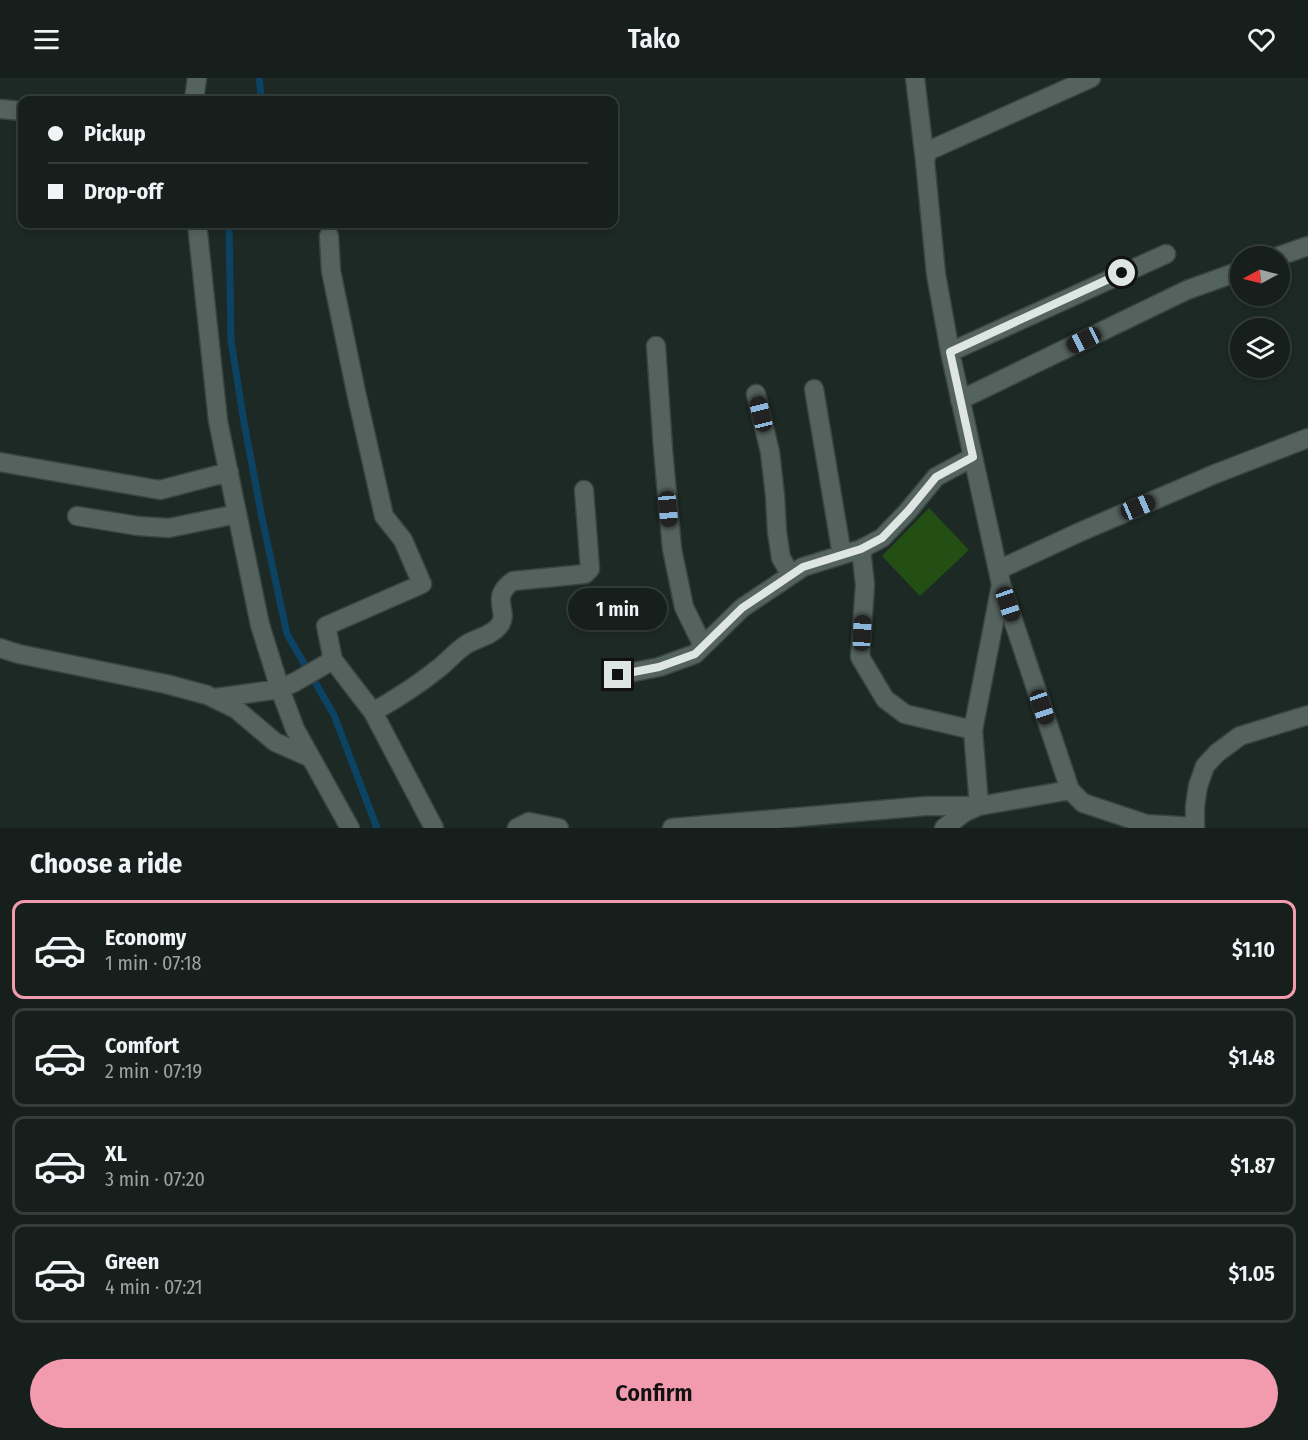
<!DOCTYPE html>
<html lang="en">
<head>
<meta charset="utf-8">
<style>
	:root { --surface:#161f1c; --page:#232c29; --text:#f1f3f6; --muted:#9ea2a3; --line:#353d3b; --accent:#f29aae }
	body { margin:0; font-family:"Fira Sans Condensed",sans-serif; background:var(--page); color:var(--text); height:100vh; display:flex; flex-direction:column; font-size:22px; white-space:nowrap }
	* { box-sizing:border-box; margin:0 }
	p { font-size:20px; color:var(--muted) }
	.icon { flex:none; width:33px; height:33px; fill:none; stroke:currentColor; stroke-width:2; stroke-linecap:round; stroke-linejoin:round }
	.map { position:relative; height:750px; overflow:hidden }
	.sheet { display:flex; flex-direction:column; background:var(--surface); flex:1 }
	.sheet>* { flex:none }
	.top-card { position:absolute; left:18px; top:18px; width:600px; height:132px; border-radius:12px; box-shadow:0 3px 9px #0003,0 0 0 2px var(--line); display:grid; align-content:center; height:132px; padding:0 30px; background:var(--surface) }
	.needle { width:39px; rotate:263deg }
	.fabs { position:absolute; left:1230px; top:168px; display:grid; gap:12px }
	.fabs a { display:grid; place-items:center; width:60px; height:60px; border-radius:50%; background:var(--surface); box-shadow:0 3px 9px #0003,0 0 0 2px var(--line); font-size:30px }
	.end { position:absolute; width:27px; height:27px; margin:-14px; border:8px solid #dee6e3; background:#111; box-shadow:0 0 0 3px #111 }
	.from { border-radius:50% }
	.bubble { position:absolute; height:42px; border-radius:21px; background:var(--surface); box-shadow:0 3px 9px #0003,0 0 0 2px var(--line); font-size:20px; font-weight:600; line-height:42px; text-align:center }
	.car { position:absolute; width:18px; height:36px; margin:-18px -9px; border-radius:8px; box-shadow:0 0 4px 2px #0007; background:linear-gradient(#222 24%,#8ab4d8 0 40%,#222 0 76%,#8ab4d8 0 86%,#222 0) }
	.top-card b { display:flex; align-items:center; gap:21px; height:57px; font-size:22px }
	.top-card b+b { border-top:2px solid var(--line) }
	.top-card i { width:15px; height:15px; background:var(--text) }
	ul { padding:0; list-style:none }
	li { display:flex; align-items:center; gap:18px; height:99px; margin:0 12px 9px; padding:0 18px; border:3px solid var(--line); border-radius:12px }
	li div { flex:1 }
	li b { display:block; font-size:22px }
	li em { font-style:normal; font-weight:600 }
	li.active { border-color:var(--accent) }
	li>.icon { width:54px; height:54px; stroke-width:1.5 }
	h2 { padding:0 30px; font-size:27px; line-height:72px }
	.button { display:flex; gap:12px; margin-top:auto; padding:12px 30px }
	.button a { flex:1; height:69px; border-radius:36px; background:var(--accent); color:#111; font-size:24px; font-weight:600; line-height:69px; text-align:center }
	header { display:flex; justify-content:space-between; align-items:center; height:78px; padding:0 30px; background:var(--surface); font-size:27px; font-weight:600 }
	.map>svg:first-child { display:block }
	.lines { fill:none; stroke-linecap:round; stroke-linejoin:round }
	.stream { stroke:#0c4362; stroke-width:7 }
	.building { fill:#244f14 }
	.minor-casing { stroke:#3a4541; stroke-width:21 }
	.minor { stroke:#55635e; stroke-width:18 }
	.route { stroke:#dee6e3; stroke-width:8 }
</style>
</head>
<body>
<header><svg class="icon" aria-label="menu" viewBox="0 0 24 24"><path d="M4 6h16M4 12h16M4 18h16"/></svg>Tako<svg class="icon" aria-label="heart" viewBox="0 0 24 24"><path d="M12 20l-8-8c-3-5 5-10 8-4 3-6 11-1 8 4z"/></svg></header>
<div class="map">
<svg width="1308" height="750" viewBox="0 0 1308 750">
	<rect width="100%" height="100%" fill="#1d2925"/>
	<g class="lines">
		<!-- stream -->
		<path class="stream" d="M258 22 261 16 259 0
			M229 146 231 262 243 339 262 440 287 556 334 637 377 750"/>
	</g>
	<!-- building -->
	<path class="building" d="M929 430 969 472 920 518 882 478Z"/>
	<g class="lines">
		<!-- minor casing -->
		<g class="minor-casing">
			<path id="minor" d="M915 0 925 83 936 196 950 274 1001 506 1070 712 1083 725 1146 746 1152 750
				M194 22 197 0
				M0 31 22 33
				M925 83 928 73 1091 0
				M197 146 218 343 260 547 280 611 295 651 350 750
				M329 158 331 193 356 314 384 438 403 462 422 506 326 548 333 582 373 634 434 750
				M1279 178 1308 168
				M656 268 663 371 672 471 684 529 703 568
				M950 274 1166 176
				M814 311 842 477
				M756 316 770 374 775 418 777 454 781 480 791 497
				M960 322 1187 212 1240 193
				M0 384 160 412 229 394
				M77 438 138 448 169 450 237 436
				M861 471 865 507 860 579 885 621 905 636 973 652
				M998 492 1080 454 1215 396 1308 360
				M0 570 19 576 166 606 207 617 236 631 275 664 309 679
				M618 597 659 589 695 576 742 530 803 489 861 471 882 460 908 433 936 399 973 379
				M215 620 280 611 295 604 333 582
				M373 634C396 621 418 607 439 590 448 583 456 573 467 566 477 560 491 558 499 548 511 533 488 521 513 503L585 496 590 491 584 412
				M1146 746 1195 749
				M517 750 529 744 559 750
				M672 750 926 728H979L1070 712
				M944 750 965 734 979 728 973 652 1001 507
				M1195 750V728L1198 708 1205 688 1217 675 1240 658 1308 637"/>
		</g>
		<!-- minor -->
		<use href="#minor" class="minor"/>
	</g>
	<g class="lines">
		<!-- route -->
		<path class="route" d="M618 597 659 589 695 576 742 530 803 489 861 471 882 460 908 433 936 399 973 379 950 274 1122 195"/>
	</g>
</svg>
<div class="fabs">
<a><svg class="needle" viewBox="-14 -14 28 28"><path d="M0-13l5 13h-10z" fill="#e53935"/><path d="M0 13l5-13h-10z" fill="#9ea2a3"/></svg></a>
<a><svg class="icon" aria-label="layers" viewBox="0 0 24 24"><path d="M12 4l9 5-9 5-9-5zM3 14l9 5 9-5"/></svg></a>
</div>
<i class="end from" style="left:1122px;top:195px"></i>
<i class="end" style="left:618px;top:597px"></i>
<div class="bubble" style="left:568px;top:510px;width:99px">1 min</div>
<i class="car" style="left:1084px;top:262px;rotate:244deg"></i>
<i class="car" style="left:761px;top:336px;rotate:346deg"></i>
<i class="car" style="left:1138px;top:429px;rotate:67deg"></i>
<i class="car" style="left:668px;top:431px;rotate:175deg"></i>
<i class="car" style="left:1008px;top:526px;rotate:161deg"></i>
<i class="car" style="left:862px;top:555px;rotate:3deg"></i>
<i class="car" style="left:1042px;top:629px;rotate:161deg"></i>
<div class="top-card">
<b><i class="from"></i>Pickup</b>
<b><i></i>Drop-off</b>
</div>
</div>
<section class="sheet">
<h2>Choose a ride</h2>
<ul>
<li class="active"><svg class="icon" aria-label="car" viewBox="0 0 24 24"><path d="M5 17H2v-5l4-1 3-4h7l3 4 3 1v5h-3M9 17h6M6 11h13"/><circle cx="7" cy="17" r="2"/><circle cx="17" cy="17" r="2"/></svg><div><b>Economy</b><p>1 min · 07:18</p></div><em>$1.10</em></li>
<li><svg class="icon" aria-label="car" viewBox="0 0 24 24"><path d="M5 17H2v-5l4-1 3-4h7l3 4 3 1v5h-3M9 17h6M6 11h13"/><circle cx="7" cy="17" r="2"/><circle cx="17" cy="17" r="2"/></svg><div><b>Comfort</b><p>2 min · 07:19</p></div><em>$1.48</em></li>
<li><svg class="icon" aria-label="car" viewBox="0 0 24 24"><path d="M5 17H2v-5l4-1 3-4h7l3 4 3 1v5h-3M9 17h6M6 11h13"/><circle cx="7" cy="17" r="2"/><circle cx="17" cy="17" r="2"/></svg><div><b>XL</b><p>3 min · 07:20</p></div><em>$1.87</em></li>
<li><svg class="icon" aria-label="car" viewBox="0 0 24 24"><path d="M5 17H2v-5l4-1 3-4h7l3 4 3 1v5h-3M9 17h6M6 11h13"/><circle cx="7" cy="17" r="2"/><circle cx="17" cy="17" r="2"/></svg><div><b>Green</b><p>4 min · 07:21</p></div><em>$1.05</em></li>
</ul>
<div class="button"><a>Confirm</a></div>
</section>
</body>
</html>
